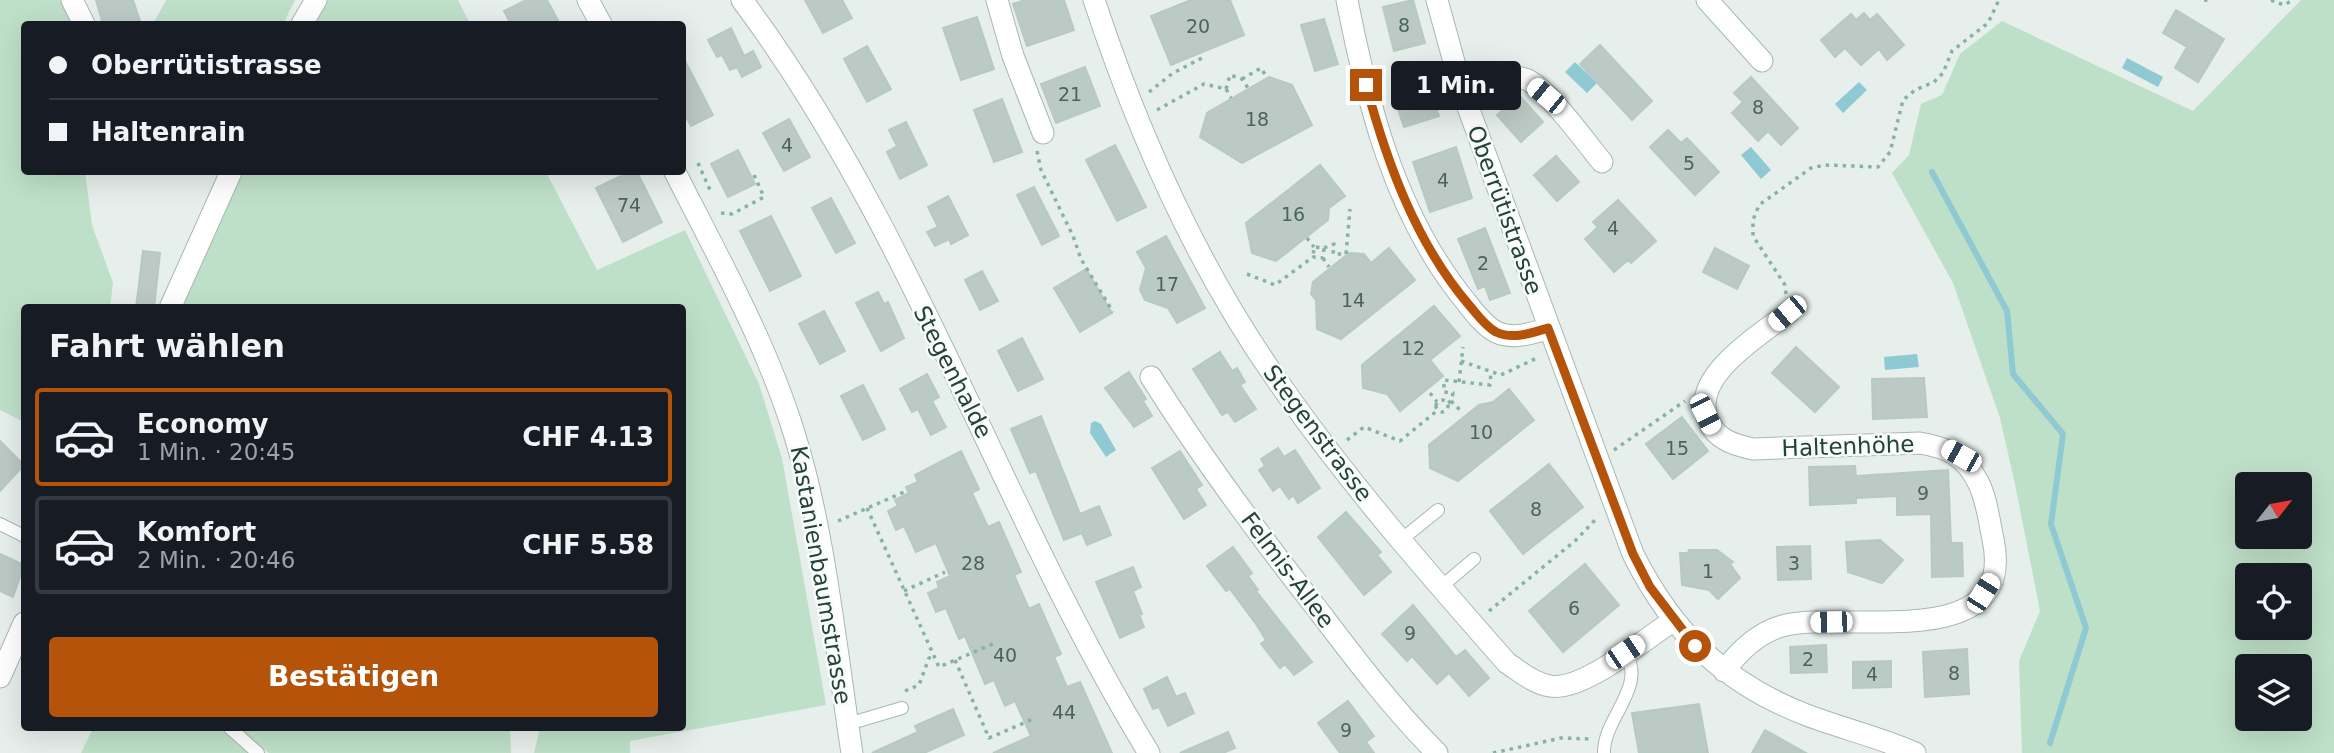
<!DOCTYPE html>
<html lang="de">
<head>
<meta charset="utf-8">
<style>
	:root { --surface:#171b24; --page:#242831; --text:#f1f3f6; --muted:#9ea1a6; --line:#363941; --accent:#b45309 }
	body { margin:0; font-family:"DejaVu Sans",sans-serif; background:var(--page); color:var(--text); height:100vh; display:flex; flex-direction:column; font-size:26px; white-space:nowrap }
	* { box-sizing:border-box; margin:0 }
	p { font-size:23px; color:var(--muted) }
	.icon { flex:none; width:38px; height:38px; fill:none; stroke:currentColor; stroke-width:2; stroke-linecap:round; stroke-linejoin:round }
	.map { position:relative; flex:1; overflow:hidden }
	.sheet { position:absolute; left:21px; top:304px; width:665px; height:427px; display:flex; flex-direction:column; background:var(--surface); border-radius:7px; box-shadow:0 7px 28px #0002 }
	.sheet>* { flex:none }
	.guide { position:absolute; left:21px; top:21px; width:665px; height:154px; border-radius:7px; box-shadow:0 7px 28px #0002; display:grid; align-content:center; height:154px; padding:0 28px; background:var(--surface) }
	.needle { width:46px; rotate:59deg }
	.buttons { position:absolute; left:2235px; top:472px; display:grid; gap:14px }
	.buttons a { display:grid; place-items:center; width:77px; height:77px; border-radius:7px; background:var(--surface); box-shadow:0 7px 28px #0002; font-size:35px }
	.end { position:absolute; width:32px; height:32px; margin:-16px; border:9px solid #b45309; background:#fff; box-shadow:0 0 0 4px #fff }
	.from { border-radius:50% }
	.bubble { position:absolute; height:49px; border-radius:7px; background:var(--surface); box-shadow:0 7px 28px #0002; font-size:23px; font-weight:700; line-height:49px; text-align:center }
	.car { position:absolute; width:21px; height:42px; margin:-21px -10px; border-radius:9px; box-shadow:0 0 5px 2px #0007; background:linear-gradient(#fff 24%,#345 0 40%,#fff 0 76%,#345 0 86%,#fff 0) }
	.guide b { display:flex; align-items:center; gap:24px; height:66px; font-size:26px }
	.guide b+b { border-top:2px solid var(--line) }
	.guide i { width:18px; height:18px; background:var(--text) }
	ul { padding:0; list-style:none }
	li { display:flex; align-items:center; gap:21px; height:98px; margin:0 14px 10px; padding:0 14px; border:4px solid var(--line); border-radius:7px }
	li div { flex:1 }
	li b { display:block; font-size:26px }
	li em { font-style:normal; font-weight:700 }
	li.current { border-color:var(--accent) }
	li>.icon { width:63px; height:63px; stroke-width:1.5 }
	h2 { padding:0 28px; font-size:32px; line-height:84px }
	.primary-button { display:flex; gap:14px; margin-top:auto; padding:14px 28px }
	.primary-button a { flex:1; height:80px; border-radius:7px; background:var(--accent); color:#fff; font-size:28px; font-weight:700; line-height:80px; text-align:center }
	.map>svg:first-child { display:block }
	.green { fill:#bfe0c8; fill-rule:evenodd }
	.water { fill:#8ec9d4 }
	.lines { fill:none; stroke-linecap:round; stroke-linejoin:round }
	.stream { stroke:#8ec9d4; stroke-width:6 }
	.building { fill:#bbcac4; stroke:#b8c9c2; stroke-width:2 }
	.service-casing { stroke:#a8b8b2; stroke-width:14 }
	.minor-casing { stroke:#a8b8b2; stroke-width:23 }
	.tertiary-casing { stroke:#a8b8b2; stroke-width:23 }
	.path { stroke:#86b3a5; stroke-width:3.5; stroke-dasharray:3.5 5; stroke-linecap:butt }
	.service { stroke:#fff; stroke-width:12 }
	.minor { stroke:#fff; stroke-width:21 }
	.tertiary { stroke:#fff; stroke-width:21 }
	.route { stroke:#b45309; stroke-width:9 }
	.labels { text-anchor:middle; stroke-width:5; stroke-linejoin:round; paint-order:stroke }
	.number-label { font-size:19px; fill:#4a645c }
	.street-label { font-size:23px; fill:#24423a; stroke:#f7fbf9 }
</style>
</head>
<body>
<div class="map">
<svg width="2334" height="753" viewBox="0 0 2334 753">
	<rect width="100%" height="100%" fill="#e6efeb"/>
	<!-- green -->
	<path class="green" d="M0 0H67L79 24H24V172H85L92 225 113 283 110 308H24V422L0 410Z
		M166 0H295L283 24H153Z
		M328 0H458L470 24H313Z
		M2301 0H2334V753H2022L2019 661 2040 611 2015 484 2000 418 1953 283 1892 173 1909 155 1921 104 1942 95 1960 54 2002 21 2193 111ZM2247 485H2300V537H2247ZM2247 576H2300V628H2247ZM2247 667H2300V719H2247Z
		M242 172H546L597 270 685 230 759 384 782 458 826 705 630 741V753H534L540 728H682V308H176Z
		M93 728H225L254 753H81Z
		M236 728H510L511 753H269Z"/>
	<!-- water -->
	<path class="water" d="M2127 58 2163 77 2158 87 2122 68Z
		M1575 62 1597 83 1587 93 1565 72Z
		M1859 82 1867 90 1843 113 1835 104Z
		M1751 147 1771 170 1761 179 1741 155Z
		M1917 354 1919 367 1885 370 1884 357Z
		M1095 421 1101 424 1116 450 1106 457 1090 433 1091 423Z"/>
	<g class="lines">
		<!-- stream -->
		<path class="stream" d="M1932 172 2007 311 2013 374 2063 434 2051 524 2086 628 2050 743"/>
	</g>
	<!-- building -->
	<path class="building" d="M96 0H133L141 24H103Z
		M526 0H547L560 24H511L504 11Z
		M805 0H842L852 18 823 33Z
		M1025 0H1064L1074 30 1027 46 1013 4Z
		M1191 0H1230L1244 35 1171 65 1151 16Z
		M1413 0 1425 43 1394 51 1383 7Z
		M2176 10 2224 39 2198 82 2175 68 2187 47 2163 33Z
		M1864 13 1870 20 1877 14 1904 45 1887 60 1879 49 1861 65 1845 48 1835 57 1821 40 1851 14 1856 20Z
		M977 17 994 69 961 80 943 28Z
		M1324 19 1338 64 1315 71 1301 25Z
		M731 28 744 56 753 51 761 67 742 77 737 67 730 70 722 55 717 57 708 40Z
		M1600 45 1652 101 1632 120 1580 64Z
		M867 46 891 89 867 102 844 59Z
		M682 55 713 115 691 126 682 110Z
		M1085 67 1100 106 1056 123 1041 84Z
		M1269 77 1292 85 1312 125 1242 163 1200 137 1207 113Z
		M1751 77 1798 128 1781 145 1768 131 1758 141 1732 113 1743 102 1734 93Z
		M1427 79 1439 116 1404 127 1392 91Z
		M1519 95 1543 122 1521 142 1497 115Z
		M1002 99 1022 152 994 162 974 110Z
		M789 119 810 157 784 171 763 133Z
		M906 122 927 165 900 179 887 152 897 146 889 130Z
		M1668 130 1681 143 1687 138 1719 172 1695 195 1650 147Z
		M1115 145 1146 207 1117 221 1086 160Z
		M1456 147 1472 198 1430 212 1413 162Z
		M738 150 755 184 728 197 711 164Z
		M1556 156 1579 182 1557 201 1534 175Z
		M1320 165 1345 196 1329 208 1328 220 1276 261 1252 253 1246 223Z
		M629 172H637L662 222 623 242 596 188Z
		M1034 187 1059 236 1042 245 1017 195Z
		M948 196 968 235 951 244 949 239 935 246 927 232 938 227 928 207Z
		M831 198 855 243 836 253 812 208Z
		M1618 200 1656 241 1631 263 1628 260 1614 272 1585 239 1598 227 1593 222Z
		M771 216 801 276 770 291 740 231Z
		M1485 228 1510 293 1490 300 1485 286 1478 289 1458 239Z
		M1166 236 1205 308 1177 323 1168 308 1145 300 1140 290 1146 268 1137 252Z
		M1389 248 1415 280 1341 339 1317 329 1316 300 1311 294 1313 282 1349 253 1364 254 1371 263Z
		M1715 248 1749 266 1737 289 1703 272Z
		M143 251 160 253 154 308H136Z
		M1086 269 1112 313 1080 332 1054 288Z
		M982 271 998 301 980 310 965 280Z
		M878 292 884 304 888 302 904 338 881 351 856 303Z
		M1434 306 1460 336 1430 360 1443 376 1400 411 1387 394 1363 388 1362 365Z
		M824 311 845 351 820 364 799 324Z
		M1022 338 1043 379 1018 391 998 351Z
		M1796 347 1839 387 1815 412 1772 373Z
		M1220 352 1232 371 1237 368 1245 382 1240 385 1256 409 1235 422 1228 412 1222 415 1193 369Z
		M1129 372 1146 399 1143 401 1152 416 1134 427 1105 388Z
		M927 374 939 397 932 401 946 427 931 435 918 409 912 412 900 389Z
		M1924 378 1927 417 1873 419 1872 379Z
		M863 385 885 429 863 440 841 396Z
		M1509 389 1534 420 1458 481 1430 468 1429 445 1479 405 1493 402Z
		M1041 416 1080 514 1099 506 1111 535 1087 545 1082 533 1064 540 1036 471 1030 473 1011 429Z
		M1682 417 1708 451 1673 479 1646 444Z
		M0 441 24 465 0 491Z
		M1278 448 1284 457 1295 450 1320 488 1298 503 1293 495 1289 499 1280 486 1273 491 1259 470 1265 466 1261 459Z
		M961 451 979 489 972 493 988 527 999 522 1021 572 1014 575 1029 609 1039 604 1061 654 1054 657 1067 687 1080 682 1112 753H993L1031 736 1015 701 1005 706 994 680 985 684 965 636 959 639 946 608 936 612 928 593 939 588 937 582 950 576 936 543 916 552 904 526 896 530 888 511 898 506 895 500 909 493 906 487 918 482 915 475Z
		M1180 451 1202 485 1196 489 1206 505 1184 519 1152 468Z
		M1549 464 1583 507 1523 554 1490 511Z
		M1855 466 1856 476 1948 470 1951 543H1962L1963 576 1932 577 1931 514 1897 515V496L1856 498V503L1810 505 1809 467Z
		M1346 512 1381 552 1377 555 1391 572 1364 595 1318 537Z
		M1880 540 1903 560 1882 583 1848 572 1846 542Z
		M1810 546 1811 579 1778 580 1777 547Z
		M1233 547 1252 573 1248 576 1258 590 1256 591 1312 662 1294 675 1285 664 1280 668 1261 644 1266 640 1256 624 1230 589 1226 591 1207 566Z
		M1689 550H1717L1733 562 1730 564 1740 578 1718 599 1709 590 1682 585 1680 553H1688Z
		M0 554 24 565 13 597 0 591Z
		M1585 564 1619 605 1563 652 1529 611Z
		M1133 567 1141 587 1133 591 1142 614 1139 615 1144 627 1120 638 1096 582Z
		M1413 605 1456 657 1465 650 1489 678 1469 696 1449 673 1437 684 1412 656 1407 661 1382 634Z
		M1826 645 1827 672 1791 673 1790 647Z
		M1967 649 1969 694 1925 697 1923 652Z
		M1891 661V687L1853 688V662Z
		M1167 677 1176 697 1185 693 1194 713 1168 726 1159 707 1153 709 1144 689Z
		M1348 701 1374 736 1366 742 1374 753H1340L1318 723Z
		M1699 704 1708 753H1639L1632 713Z
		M953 709 964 735 924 753H872L918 732 915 726Z
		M1765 730 1806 753H1752Z
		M1228 732 1235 748 1223 753H1180Z"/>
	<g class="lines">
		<!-- service casing -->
		<g class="service-casing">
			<path id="service" d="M0 524 24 536
				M1401 540 1438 510
				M1441 587 1474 559
				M848 724 902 708
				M230 728 258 753
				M1604 753C1603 718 1648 687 1625 652"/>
		</g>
		<!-- minor casing -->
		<g class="minor-casing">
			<path id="minor" d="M72 0 84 24
				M742 0C914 230 1000 510 1149 753
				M997 0 1013 56 1043 133
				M1094 0C1138 133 1196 265 1277 380 1346 480 1427 572 1507 663 1521 672 1533 683 1550 686 1583 692 1644 639 1673 621
				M1347 0C1367 102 1394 209 1459 293 1469 305 1481 324 1496 332 1513 340 1531 333 1548 329
				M1437 0 1462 91 1633 554C1673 634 1725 684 1809 716 1844 729 1882 738 1915 753
				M1707 0 1762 61
				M302 24 316 0
				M1462 91C1480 85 1506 73 1525 79 1545 85 1587 144 1602 162
				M170 308 231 172
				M1151 377C1202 458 1259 535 1318 610 1356 660 1393 709 1437 753
				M1724 671C1739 651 1757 633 1782 626 1843 609 2018 657 1993 539 1989 521 1987 499 1978 482 1965 456 1949 448 1920 443L1753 449C1735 445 1717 440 1709 422 1687 378 1758 337 1788 313
				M0 677 24 623"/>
		</g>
		<!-- tertiary casing -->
		<g class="tertiary-casing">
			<path id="tertiary" d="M588 0 601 24
				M675 172C718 257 766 342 794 433 825 531 836 651 852 753"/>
		</g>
		<!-- path -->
		<path class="path" d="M2204 0H2211
			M2271 0 2284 5 2293 0
			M1242 79 1261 68 1266 76
			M1226 89 1230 75 1242 79 1248 88
			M1149 92 1173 73 1206 56
			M1157 110 1204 84 1226 89 1231 98
			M1037 151 1041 170 1073 236 1081 259 1113 312
			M698 163 710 190
			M721 213 732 214 764 197 754 175
			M1307 238 1314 247
			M1324 248 1334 244 1333 254H1346L1350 209
			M1323 258 1329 267
			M1247 274 1275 285 1313 257 1323 258 1324 248 1314 247 1313 257
			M1786 294 1785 285 1753 236V220L1759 205 1811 168 1825 165 1878 167 1890 152 1903 100 1915 90 1934 82 1943 73 1952 51 1988 23 1999 0
			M1461 361 1501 375 1539 357
			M1459 382 1463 347
			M1430 393 1437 402
			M1436 406a6 6 0 1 1 12 0a6 6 0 1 1-12 0Z
			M1451 401 1462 412
			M1448 403 1451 401 1453 393 1444 392V380L1490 385 1491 371
			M1347 440 1364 427 1400 441 1438 410
			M1614 450 1685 401
			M867 508 939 667 995 643
			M838 521 904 492
			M904 591 945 572
			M1489 611 1575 541 1597 518
			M955 660 989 738 1033 719
			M905 691 919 685 929 658 934 656
			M1493 753 1561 738 1591 739"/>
		<!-- service -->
		<use href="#service" class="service"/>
		<!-- minor -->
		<use href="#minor" class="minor"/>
		<!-- tertiary -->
		<use href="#tertiary" class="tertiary"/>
	</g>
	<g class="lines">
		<!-- route -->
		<path class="route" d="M1366 85C1387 163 1416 243 1469 305 1477 314 1485 326 1496 332 1513 340 1531 333 1548 328L1633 554 1650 587 1695 646"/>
	</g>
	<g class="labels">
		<!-- number labels -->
		<g class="number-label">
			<text x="1404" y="32">8</text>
			<text x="1198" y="33">20</text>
			<text x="1070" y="101">21</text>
			<text x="1758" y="114">8</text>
			<text x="1257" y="126">18</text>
			<text x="787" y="152">4</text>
			<text x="1689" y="170">5</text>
			<text x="1443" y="187">4</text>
			<text x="629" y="212">74</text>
			<text x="1293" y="221">16</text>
			<text x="1613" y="235">4</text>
			<text x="1483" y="270">2</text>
			<text x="1167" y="291">17</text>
			<text x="1353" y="307">14</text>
			<text x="1413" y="355">12</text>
			<text x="1481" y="439">10</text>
			<text x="1677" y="455">15</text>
			<text x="1923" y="500">9</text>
			<text x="1536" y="516">8</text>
			<text x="973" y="570">28</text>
			<text x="1794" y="570">3</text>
			<text x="1708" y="578">1</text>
			<text x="1574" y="615">6</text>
			<text x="1410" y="640">9</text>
			<text x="1005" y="662">40</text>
			<text x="1808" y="666">2</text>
			<text x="1954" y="680">8</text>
			<text x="1872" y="681">4</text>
			<text x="1064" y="719">44</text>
			<text x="1346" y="737">9</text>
		</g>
		<!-- street labels -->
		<g class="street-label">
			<text transform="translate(1505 210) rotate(70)" y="8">Oberrütistrasse</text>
			<text transform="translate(953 372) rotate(63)" y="8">Stegenhalde</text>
			<text transform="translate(1318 433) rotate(53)" y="8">Stegenstrasse</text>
			<text transform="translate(1848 446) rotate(-2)" y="8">Haltenhöhe</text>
			<text transform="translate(1288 570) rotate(53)" y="8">Felmis-Allee</text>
			<text transform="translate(821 575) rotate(80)" y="8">Kastanienbaumstrasse</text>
		</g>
	</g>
</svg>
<div class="buttons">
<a><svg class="needle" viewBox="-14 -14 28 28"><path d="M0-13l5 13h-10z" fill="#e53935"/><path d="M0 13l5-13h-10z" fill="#9ea1a6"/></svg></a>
<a><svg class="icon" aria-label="locate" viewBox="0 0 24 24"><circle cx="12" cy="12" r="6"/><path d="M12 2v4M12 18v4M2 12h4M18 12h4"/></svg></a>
<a><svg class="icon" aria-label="layers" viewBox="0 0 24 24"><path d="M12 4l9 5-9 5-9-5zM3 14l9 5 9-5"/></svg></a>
</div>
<i class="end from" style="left:1695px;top:646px"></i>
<i class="end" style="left:1366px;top:85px"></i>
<div class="bubble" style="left:1391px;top:61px;width:130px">1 Min.</div>
<i class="car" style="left:1546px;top:96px;rotate:309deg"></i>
<i class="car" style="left:1787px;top:313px;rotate:230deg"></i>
<i class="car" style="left:1705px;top:414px;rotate:154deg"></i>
<i class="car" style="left:1961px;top:456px;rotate:299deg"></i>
<i class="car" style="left:1983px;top:593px;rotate:32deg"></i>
<i class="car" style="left:1831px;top:622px;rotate:269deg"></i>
<i class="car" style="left:1625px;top:652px;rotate:56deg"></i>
<div class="guide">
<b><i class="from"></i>Oberrütistrasse</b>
<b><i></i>Haltenrain</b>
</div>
<section class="sheet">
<h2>Fahrt wählen</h2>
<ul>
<li class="current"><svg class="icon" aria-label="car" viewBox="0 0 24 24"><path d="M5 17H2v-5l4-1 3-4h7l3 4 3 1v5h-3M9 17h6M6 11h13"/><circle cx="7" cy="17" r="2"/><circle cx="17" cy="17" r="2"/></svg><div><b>Economy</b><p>1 Min. · 20:45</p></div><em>CHF 4.13</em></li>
<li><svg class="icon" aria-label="car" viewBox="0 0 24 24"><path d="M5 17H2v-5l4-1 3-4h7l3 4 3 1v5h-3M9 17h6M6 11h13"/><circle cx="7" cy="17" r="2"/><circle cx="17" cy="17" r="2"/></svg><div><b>Komfort</b><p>2 Min. · 20:46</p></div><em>CHF 5.58</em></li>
</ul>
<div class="primary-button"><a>Bestätigen</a></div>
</section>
</div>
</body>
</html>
